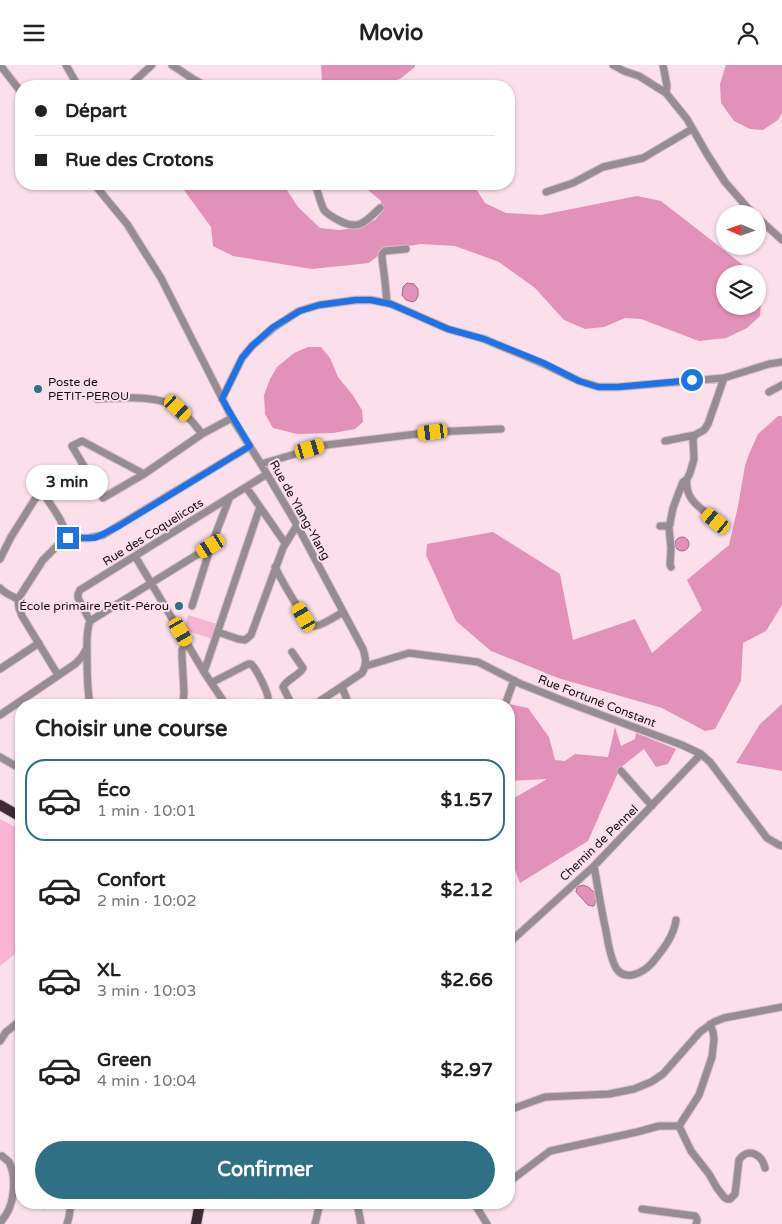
<!DOCTYPE html>
<html lang="fr">
<head>
<meta charset="utf-8">
<style>
	:root { --surface:#fff; --page:#f2f2f2; --text:#222; --muted:#767676; --line:#e0e0e0; --accent:#307084 }
	body { margin:0; font-family:"Varela Round",sans-serif; background:var(--page); color:var(--text); height:100vh; display:flex; flex-direction:column; font-size:19px; white-space:nowrap }
	* { box-sizing:border-box; margin:0 }
	p { font-size:16px; color:var(--muted) }
	.icon { flex:none; width:28px; height:28px; fill:none; stroke:currentColor; stroke-width:2; stroke-linecap:round; stroke-linejoin:round }
	.map { position:relative; flex:1; overflow:hidden }
	.sheet { position:absolute; left:15px; top:634px; width:500px; height:510px; display:flex; flex-direction:column; background:var(--surface); border-radius:20px; box-shadow:0 1px 4px #0004 }
	.sheet>* { flex:none }
	.guide { position:absolute; left:15px; top:15px; width:500px; height:110px; border-radius:20px; box-shadow:0 1px 4px #0004; display:grid; align-content:center; height:110px; padding:0 20px; background:var(--surface) }
	.needle { width:32px; rotate:272deg }
	.buttons { position:absolute; left:716px; top:140px; display:grid; gap:10px }
	.buttons a { display:grid; place-items:center; width:50px; height:50px; border-radius:50%; background:var(--surface); box-shadow:0 1px 4px #0004; font-size:25px }
	.end { position:absolute; width:22px; height:22px; margin:-11px; border:6px solid #1a73e8; background:#fff; box-shadow:0 0 0 2px #fff }
	.from { border-radius:50% }
	.bubble { position:absolute; height:35px; border-radius:18px; background:var(--surface); box-shadow:0 1px 4px #0004; font-size:16px; font-weight:800; line-height:35px; text-align:center }
	.car { position:absolute; width:15px; height:30px; margin:-15px -8px; border-radius:6px; box-shadow:0 0 4px 1px #0007; background:linear-gradient(#f5c518 24%,#345 0 40%,#f5c518 0 76%,#345 0 86%,#f5c518 0) }
	.guide b { display:flex; align-items:center; gap:18px; height:48px; font-size:19px }
	.guide b+b { border-top:1px solid var(--line) }
	.guide i { width:12px; height:12px; background:var(--text) }
	ul { padding:0; list-style:none }
	li { display:flex; align-items:center; gap:15px; height:82px; margin:0 10px 8px; padding:0 10px; border:2px solid transparent; border-radius:20px }
	li div { flex:1 }
	li b { display:block; font-size:19px }
	li em { font-style:normal; font-weight:800 }
	li.active { border-color:var(--accent) }
	li>.icon { width:45px; height:45px; stroke-width:1.5 }
	h2 { padding:0 20px; font-size:22px; line-height:60px }
	.action { display:flex; gap:10px; margin-top:auto; padding:10px 20px }
	.action a { flex:1; height:58px; border-radius:30px; background:var(--accent); color:#fff; font-size:20px; font-weight:800; line-height:58px; text-align:center }
	header { display:flex; justify-content:space-between; align-items:center; height:65px; padding:0 20px; background:var(--surface); font-size:22px; font-weight:800 }
	.map>svg:first-child { display:block }
	.green { fill:#f8b4d3 }
	.forest { fill:#e291b8 }
	.water { fill:#e291b8; stroke:#a56986 }
	.lines { fill:none; stroke-linecap:round; stroke-linejoin:round }
	.minor-casing { stroke:#d6bec8; stroke-width:9 }
	.highway-casing { stroke:#d6bec8; stroke-width:12 }
	.minor { stroke:#978c91; stroke-width:7 }
	.highway { stroke:#3e2a33; stroke-width:10 }
	.route { stroke:#1a73e8; stroke-width:6 }
	.poi-dot { fill:#307084; stroke:#fbe0eb; stroke-width:2 }
	.labels { text-anchor:middle; stroke-width:4; stroke-linejoin:round; paint-order:stroke }
	.poi-label { font-size:12px; fill:#160d11; stroke:#fbe0eb; text-anchor:start }
	.street-label { font-size:12px; fill:#160d11; stroke:#fbe0eb }
</style>
</head>
<body>
<header><svg class="icon" aria-label="menu" viewBox="0 0 24 24"><path d="M4 6h16M4 12h16M4 18h16"/></svg>Movio<svg class="icon" aria-label="person" viewBox="0 0 24 24"><circle cx="12" cy="8" r="4"/><path d="M4 21q1-7 8-7t8 7"/></svg></header>
<div class="map">
<svg width="782" height="1159" viewBox="0 0 782 1159">
	<rect width="100%" height="100%" fill="#fbe0eb"/>
	<!-- green -->
	<path class="green" d="M188 550 217 559 213 574 184 565Z
		M0 754 21 765V884L0 901Z"/>
	<!-- forest -->
	<path class="forest" d="M321 0H415V2L400 14 377 21H326L322 18Z
		M726 0H782V48L778 55 763 65 750 64 734 56 721 38 720 19Z
		M178 119H283L298 142 320 163 339 165 356 163 375 155 382 147 381 136 361 119H473L485 138 506 148 541 150 637 131 661 136 747 203 750 209H725V241H758V226L761 234 760 251 747 263 726 273 699 276 641 254 625 253 604 262 585 264 564 255 535 223 499 197 455 181 421 179 385 185 369 198 312 204 233 191 213 181 211 162 181 121Z
		M308 282H321L330 293 338 312 352 329 362 345 363 357 355 364 333 368 297 369 273 363 265 349 264 330 270 314 277 302 294 288Z
		M778 351H782V540L766 566 743 578 741 616 715 664 705 666 662 643 558 613 491 586 456 556 426 490 427 479 493 467 560 509 573 575 635 554 652 588 702 545 687 515 729 480 738 441 745 401 749 389 758 369Z
		M496 636 528 643 549 672 555 695 565 696 575 689 608 692 615 662 621 681 635 674 636 668 676 684 668 699 656 702 644 684 620 703 588 776 520 818 512 797 509 796V736L547 714 509 716V640H494Z
		M782 639V706L736 698 760 659Z"/>
	<!-- water -->
	<path class="water" d="M407 218 414 219 418 224V231L416 235 413 237 406 235 402 230 403 222Z
		M675 479a7 7 0 1 1 14 0a7 7 0 1 1-14 0Z
		M583 820C590 822 593 826 597 831L594 841H592L588 840 576 827 577 822Z"/>
	<g class="lines">
		<!-- minor casing -->
		<g class="minor-casing">
			<path id="minor" d="M0 0 21 27
				M66 0 78 21
				M172 0 193 14 206 21
				M613 0 624 6 639 11 666 28 687 54 707 89 725 117 753 149
				M663 0 667 21 666 28
				M129 21 152 0
				M94 119 127 159 161 213 232 353 261 399 297 460 363 584C366 593 367 600 362 608L314 640
				M315 119C318 127 320 137 324 145 328 150 334 153 340 156 359 166 366 156 380 143
				M546 127 573 118 603 102 643 93 692 64
				M758 153 782 175
				M387 238 385 216 382 193V189L385 186 406 184
				M769 327 782 320
				M97 334C121 333 157 329 178 343 187 349 195 360 202 369
				M222 334 242 293 252 281 273 263 299 246 319 240 356 235H371L391 239 448 264 484 274 544 299 579 316 599 322H618L724 313 769 299 782 297
				M665 376 695 370
				M261 399 326 380 433 367 501 364
				M144 409 82 376 72 381 103 433 144 409 202 369 232 353
				M687 414C684 435 702 444 716 455
				M260 442 285 478
				M660 461H667L670 459
				M135 491 204 607 226 640
				M0 494 11 472 35 434 39 431 43 430 45 431C54 445 64 457 67 473
				M275 502C280 512 306 560 314 561 322 561 336 551 343 547
				M671 502 670 500 671 483 669 463 673 443 679 427 683 417 687 414 690 408 694 394 693 374 695 370 704 365 708 359 724 313
				M0 523C4 528 12 531 18 534
				M18 534 43 495 61 477 67 473H89L103 470 250 381
				M18 534 19 543 22 551 58 610
				M192 541 211 481 229 434
				M90 556 78 533V529L80 525 267 409
				M90 556 211 481
				M90 556C86 566 87 577 87 588 87 605 87 623 90 640
				M218 567 238 574 245 575 251 570 283 483 297 460
				M366 601 409 588 478 597 521 619 569 638 682 680 701 689 710 697 767 773 779 780 782 781
				M0 604 39 578
				M204 607 260 442 246 422
				M211 618 248 599H251C256 603 270 630 268 636 268 638 267 639 267 640
				M342 622 349 640
				M183 640 184 627 182 592V585L187 578
				M292 640 283 622C288 613 299 611 303 603L292 587
				M505 640 514 615
				M0 650 75 599 81 593 87 583
				M0 692 21 704
				M621 706 652 741
				M594 801C598 823 601 844 606 866 608 878 610 892 616 903 625 917 643 908 652 898 662 886 674 871 676 855
				M509 878 594 801 701 689
				M0 976 6 967 21 955
				M509 1045 545 1032 609 1029 634 1024 651 1017 663 1009 700 967 714 957 724 953 782 942
				M679 1061 691 1086 709 1109 717 1123 724 1132 727 1134H730L735 1129 739 1095C748 1082 762 1089 765 1103
				M679 1061 699 1030 712 992 714 974 713 967 710 959
				M509 1117 550 1086 637 1067 659 1061H679
				M357 1138 361 1159
				M474 1138 487 1159
				M44 1140 48 1138
				M642 1144 695 1151C697 1154 698 1155 696 1159
				M0 1158C3 1154 7 1149 9 1144 14 1132 16 1112 10 1099 9 1096 5 1094 2 1091
				M67 1159 69 1152 71 1138
				M315 1159 320 1138"/>
		</g>
		<!-- highway casing -->
		<g class="highway-casing">
			<path id="highway" d="M0 740 21 752
				M196 1159 200 1138"/>
		</g>
		<!-- minor -->
		<use href="#minor" class="minor"/>
		<!-- highway -->
		<use href="#highway" class="highway"/>
	</g>
	<g class="lines">
		<!-- route -->
		<path class="route" d="M68 473H95L119 461 250 381 222 334 242 293 252 281 273 262 300 246 319 240 356 235H371L391 239 448 264 484 274 544 298 579 316 598 322H618L692 315"/>
	</g>
	<!-- markers -->
	<g class="poi-dot">
		<circle cx="38" cy="324" r="5"/>
		<circle cx="179" cy="541" r="5"/>
	</g>
	<g class="labels">
		<!-- poi labels -->
		<g class="poi-label">
			<text x="48" y="321">Poste de<tspan x="48" dy="14">PETIT-PEROU</tspan></text>
			<text x="169" y="545" text-anchor="end">École primaire Petit-Pérou</text>
		</g>
		<!-- street labels -->
		<g class="street-label">
			<text transform="translate(300 445) rotate(61)" y="4">Rue de Ylang-Ylang</text>
			<text transform="translate(153 467) rotate(-32)" y="4">Rue des Coquelicots</text>
			<text transform="translate(597 636) rotate(21)" y="4">Rue Fortuné Constant</text>
			<text transform="translate(599 778) rotate(-44)" y="4">Chemin de Pennel</text>
		</g>
	</g>
</svg>
<div class="buttons">
<a><svg class="needle" viewBox="-14 -14 28 28"><path d="M0-13l5 13h-10z" fill="#e53935"/><path d="M0 13l5-13h-10z" fill="#767676"/></svg></a>
<a><svg class="icon" aria-label="layers" viewBox="0 0 24 24"><path d="M12 4l9 5-9 5-9-5zM3 14l9 5 9-5"/></svg></a>
</div>
<i class="end from" style="left:692px;top:315px"></i>
<i class="end" style="left:68px;top:473px"></i>
<div class="bubble" style="left:26px;top:400px;width:82px">3 min</div>
<i class="car" style="left:178px;top:343px;rotate:132deg"></i>
<i class="car" style="left:433px;top:367px;rotate:263deg"></i>
<i class="car" style="left:310px;top:384px;rotate:74deg"></i>
<i class="car" style="left:716px;top:456px;rotate:309deg"></i>
<i class="car" style="left:211px;top:481px;rotate:238deg"></i>
<i class="car" style="left:304px;top:552px;rotate:330deg"></i>
<i class="car" style="left:181px;top:567px;rotate:150deg"></i>
<div class="guide">
<b><i class="from"></i>Départ</b>
<b><i></i>Rue des Crotons</b>
</div>
<section class="sheet">
<h2>Choisir une course</h2>
<ul>
<li class="active"><svg class="icon" aria-label="car" viewBox="0 0 24 24"><path d="M5 17H2v-5l4-1 3-4h7l3 4 3 1v5h-3M9 17h6M6 11h13"/><circle cx="7" cy="17" r="2"/><circle cx="17" cy="17" r="2"/></svg><div><b>Éco</b><p>1 min · 10:01</p></div><em>$1.57</em></li>
<li><svg class="icon" aria-label="car" viewBox="0 0 24 24"><path d="M5 17H2v-5l4-1 3-4h7l3 4 3 1v5h-3M9 17h6M6 11h13"/><circle cx="7" cy="17" r="2"/><circle cx="17" cy="17" r="2"/></svg><div><b>Confort</b><p>2 min · 10:02</p></div><em>$2.12</em></li>
<li><svg class="icon" aria-label="car" viewBox="0 0 24 24"><path d="M5 17H2v-5l4-1 3-4h7l3 4 3 1v5h-3M9 17h6M6 11h13"/><circle cx="7" cy="17" r="2"/><circle cx="17" cy="17" r="2"/></svg><div><b>XL</b><p>3 min · 10:03</p></div><em>$2.66</em></li>
<li><svg class="icon" aria-label="car" viewBox="0 0 24 24"><path d="M5 17H2v-5l4-1 3-4h7l3 4 3 1v5h-3M9 17h6M6 11h13"/><circle cx="7" cy="17" r="2"/><circle cx="17" cy="17" r="2"/></svg><div><b>Green</b><p>4 min · 10:04</p></div><em>$2.97</em></li>
</ul>
<div class="action"><a>Confirmer</a></div>
</section>
</div>
</body>
</html>
